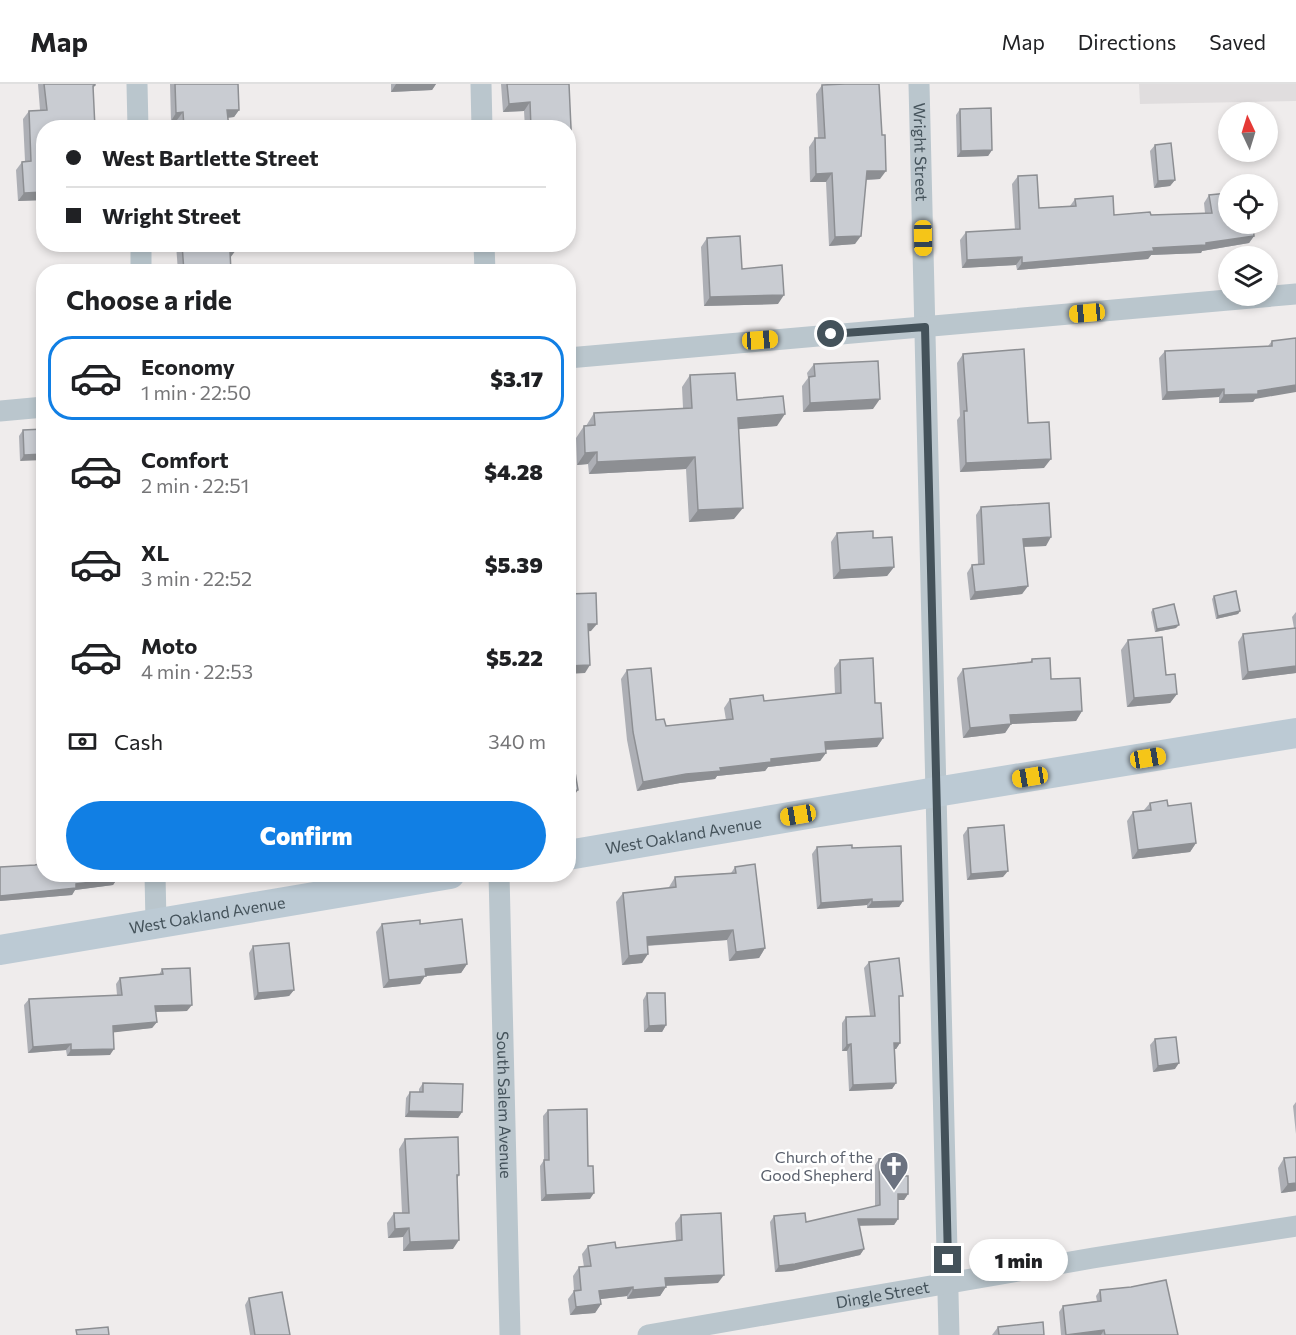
<!DOCTYPE html>
<html lang="en">
<head>
<meta charset="utf-8">
<style>
	:root { --surface:#fff; --page:#f2f2f2; --text:#202124; --muted:#757577; --line:#e0e0e0; --accent:#117fe4 }
	body { margin:0; font-family:Commissioner,sans-serif; background:var(--page); color:var(--text); height:100vh; display:flex; flex-direction:column; font-size:22px; white-space:nowrap }
	* { box-sizing:border-box; margin:0 }
	p { font-size:20px; color:var(--muted) }
	.icon { flex:none; width:33px; height:33px; fill:none; stroke:currentColor; stroke-width:2; stroke-linecap:round; stroke-linejoin:round }
	.map { position:relative; flex:1; overflow:hidden }
	.drawer { position:absolute; left:36px; top:180px; width:540px; height:618px; display:flex; flex-direction:column; background:var(--surface); border-radius:24px; box-shadow:0 3px 9px #0003 }
	.drawer>* { flex:none }
	.hud { position:absolute; left:36px; top:36px; width:540px; height:132px; border-radius:24px; box-shadow:0 3px 9px #0003; display:grid; align-content:center; height:132px; padding:0 30px; background:var(--surface) }
	.needle { width:39px; rotate:356deg }
	.tools { position:absolute; left:1218px; top:18px; display:grid; gap:12px }
	.tools a { display:grid; place-items:center; width:60px; height:60px; border-radius:50%; background:var(--surface); box-shadow:0 3px 9px #0003; font-size:30px }
	.end { position:absolute; width:27px; height:27px; margin:-14px; border:8px solid #44525a; background:#fff; box-shadow:0 0 0 3px #fff }
	.from { border-radius:50% }
	.bubble { position:absolute; height:42px; border-radius:21px; background:var(--surface); box-shadow:0 3px 9px #0003; font-size:20px; font-weight:800; line-height:42px; text-align:center }
	.car { position:absolute; width:18px; height:36px; margin:-18px -9px; border-radius:8px; box-shadow:0 0 4px 2px #0007; background:linear-gradient(#f5c518 24%,#345 0 40%,#f5c518 0 76%,#345 0 86%,#f5c518 0) }
	.hud b { display:flex; align-items:center; gap:21px; height:57px; font-size:22px }
	.hud b+b { border-top:2px solid var(--line) }
	.hud i { width:15px; height:15px; background:var(--text) }
	ul { padding:0; list-style:none }
	li { display:flex; align-items:center; gap:18px; height:84px; margin:0 12px 9px; padding:0 18px; border:3px solid transparent; border-radius:24px }
	li div { flex:1 }
	li b { display:block; font-size:22px }
	li em { font-style:normal; font-weight:800 }
	li.selected { border-color:var(--accent) }
	li>.icon { width:54px; height:54px; stroke-width:1.5 }
	h2 { padding:0 30px; font-size:27px; line-height:72px }
	.pay { display:flex; align-items:center; gap:15px; height:66px; padding:0 30px; font-size:22px }
	.pay p { margin-inline-start:auto }
	.cta { display:flex; gap:12px; margin-top:auto; padding:12px 30px }
	.cta a { flex:1; height:69px; border-radius:36px; background:var(--accent); color:#fff; font-size:24px; font-weight:800; line-height:69px; text-align:center }
	header { display:flex; align-items:center; gap:36px; box-sizing:border-box; height:84px; padding:0 30px; background:var(--surface); border-bottom:2px solid var(--line) }
	header strong { font-size:28px }
	nav { display:flex; gap:33px; margin-inline-start:auto; font-size:21px }
	.map>svg:first-child { display:block }
	.education { fill:#e0ddde }
	.lines { fill:none; stroke-linecap:round; stroke-linejoin:round }
	.street { stroke:#bac6cd; stroke-width:21 }
	.secondary { stroke:#bccad4; stroke-width:30 }
	.wall { fill:#adafb5 }
	.shaded-wall { fill:#8d8f93 }
	.building { fill:#c9ccd2; stroke:#8d8f93; stroke-width:1.5 }
	.route { stroke:#44525a; stroke-width:8 }
	.labels { text-anchor:middle; stroke-width:5; stroke-linejoin:round; paint-order:stroke }
	.street-label { font-size:16px; fill:#44525a; stroke:#fff }
	.worship-label { font-size:16px; fill:#5b616d; stroke:#fff; text-anchor:end }
</style>
</head>
<body>
<header>
<strong>Map</strong>
<nav><a>Map</a><a>Directions</a><a>Saved</a></nav>
</header>
<div class="map">
<svg width="1296" height="1251" viewBox="0 0 1296 1251">
	<rect width="100%" height="100%" fill="#efecec"/>
	<!-- education -->
	<path class="education" d="M1139 0H1296V17L1140 20Z"/>
	<g class="lines">
		<!-- street -->
		<g class="street">
			<path d="M137 0 138 44"/>
			<path d="M481 0 482 44"/>
			<path id="s1" d="M919 0 949 1251"/>
			<path d="M141 160V188"/>
			<path d="M484 160 485 188"/>
			<path d="M568 274 1296 210"/>
			<path d="M0 327 44 323"/>
			<path d="M155 790 156 839"/>
			<path id="s2" d="M499 790 510 1251"/>
			<path id="s3" d="M648 1251 1093 1174 1296 1142"/>
		</g>
		<!-- secondary -->
		<g class="secondary">
			<path id="s4" d="M568 771 936 708 1296 649"/>
			<path id="s5" d="M0 866 450 790"/>
		</g>
	</g>
	<!-- wall -->
	<path class="wall" d="M38 0H95V1L44 116 18 117 16 86 22 78 25 77 23 35 29 27 40 26Z
		M170 0H238L239 26 234 33 228 34 229 44H178L177 36 171 37Z
		M391 0H436L432 6 391 8Z
		M501 0H569L568 44H525L524 27 503 28Z
		M822 1 880 95 866 96 855 160 829 162 826 98H810L809 63 815 54H818L816 10Z
		M960 25 992 66 988 72 957 73 956 31Z
		M1155 61 1175 96 1170 102 1154 104 1150 67Z
		M1018 92 1039 124 1070 122 1075 115 1114 131H1151L1205 129 1204 119 1209 111 1254 152 1249 159 1202 167 1201 169 1151 171 1148 175 1017 186 1016 181 962 184 960 156 966 148 1015 146 1012 100Z
		M707 154 742 185 778 220 704 222 701 163Z
		M176 160H239L238 162H235L230 174 231 188H178Z
		M1296 254 1253 318 1219 319V313L1162 316 1159 274 1165 267 1268 262 1272 257Z
		M44 259V276L42 261Z
		M963 270 1028 339 1044 384 960 388 957 336 960 332 957 279Z
		M814 280 873 325 803 328 802 302 808 294 807 289Z
		M690 291 737 316 777 342 738 345 734 435 689 438 686 385 589 390 588 380 577 381 576 354 584 342H586L594 329 683 324 682 303Z
		M44 345 20 377 19 352 23 346Z
		M981 423 1046 462 1024 463 1028 502 1022 510 970 516 967 489 972 481 978 480 976 431Z
		M837 449 873 454 894 483 887 492 833 495 831 458Z
		M1214 512 1240 527 1238 530 1216 535 1212 515Z
		M1153 525 1176 544 1155 548 1151 528Z
		M1296 528V589L1242 596 1238 558 1243 550 1294 544 1292 533Z
		M1128 556 1166 591 1177 610 1170 619 1127 623 1121 566Z
		M1032 575 1082 627 1076 637 1011 640 1005 649 963 654 957 594 963 585 1030 578Z
		M840 576 875 619 883 654 877 663 826 666V669L820 677 768 683 765 687 717 692 715 695 680 699 637 707 627 656 621 595 627 586 656 636 666 642 726 636 724 624 730 615 764 617 835 610 834 584Z
		M1150 719 1168 722 1196 759 1190 768 1132 775 1127 737 1133 728 1144 726Z
		M968 744 1003 793 967 796 963 751Z
		M44 759V790H116L117 795 113 801 75 806 72 811 0 817V783L35 781 42 780 40 764Z
		M817 763 852 764 903 817 899 823 867 824V821L817 825 812 770Z
		M735 783 765 864 759 874 729 877 727 856 647 862 642 879 622 881 616 818 623 809 669 804V803L675 793 731 789Z
		M382 840H420L467 880 461 889 425 892 420 900 383 904 376 848Z
		M253 862 294 906 289 912 254 916 249 869Z
		M869 878 899 918 900 959 896 965H895L896 999 892 1005 849 1007 847 967H842V939L846 933 870 932 864 884Z
		M162 885 187 927 156 928 157 938 152 944 113 948 110 971 67 972 66 966 28 969 24 921 29 915 117 911 116 900 120 894 159 891Z
		M647 909 666 941 662 948H644L643 916Z
		M1155 955 1175 985 1153 988 1150 961Z
		M423 999 462 1028 458 1034 405 1033 406 1014 410 1008H419V1005Z
		M1296 1018V1050L1293 1022Z
		M548 1026 588 1082 590 1115 541 1117 540 1082 544 1076 543 1032Z
		M405 1055 459 1091 457 1095 453 1165 403 1167V1153L388 1154 387 1139 394 1129H402L399 1065Z
		M1284 1074 1296 1107 1281 1109 1278 1084Z
		M879 1075 897 1092 908 1110 904 1116H898V1135L894 1141H859L864 1165 860 1171 791 1187 775 1188 770 1138 774 1132 806 1138 875 1122V1081Z
		M681 1131 718 1199 666 1202 660 1212 627 1215V1212L600 1215 601 1220 595 1229 570 1231 568 1215 574 1207 573 1192 579 1183H584L582 1170 588 1162 616 1164 676 1157 675 1139Z
		M1100 1206 1178 1251H1061L1059 1228 1063 1222 1097 1217 1096 1212Z
		M249 1214 290 1251H250L245 1221Z
		M998 1243 1044 1251H992Z"/>
	<!-- shaded-wall -->
	<path class="shaded-wall" d="M396 0H436L432 6 391 8Z
		M530 18 524 27 503 28 509 20Z
		M227 26H239L234 33 222 34Z
		M183 28 177 36 171 37 176 29Z
		M992 66 988 72 957 73 961 67Z
		M867 87H886L880 95 861 96Z
		M832 89 826 98H810L816 90Z
		M1175 96 1170 102 1154 104 1158 97Z
		M44 108V116L18 117 24 109Z
		M861 152 855 160 829 162 835 153Z
		M1254 152 1249 159 1202 167 1201 169 1151 171 1148 175 1017 186 1022 179 1153 164 1206 159Z
		M321 160H348L320 162Z
		M236 166 230 174V167Z
		M1022 173 1016 181 962 184 967 176Z
		M784 211 778 220 704 222 710 213Z
		M1296 301V308L1255 315 1253 318 1219 319 1224 311Z
		M1224 305 1219 313 1162 316 1167 308Z
		M880 315 873 325 803 328 810 319Z
		M785 330 777 342 730 346 738 334Z
		M597 368 588 380 577 381 585 369Z
		M44 370V376L20 377 24 371Z
		M695 373 686 385 589 390 597 378Z
		M1051 375 1044 384 960 388 966 379Z
		M743 424 734 435 689 438 698 426Z
		M1051 453 1046 462 1017 463 1023 455Z
		M894 483 887 492 833 495 840 486Z
		M1028 502 1022 510 970 516 975 508Z
		M1240 527 1238 530 1216 535 1218 532Z
		M588 540H597L591 547 583 548Z
		M1179 541 1176 544 1155 548 1157 545Z
		M590 581 585 589 568 590V582Z
		M1296 582V589L1242 596 1248 588Z
		M1177 610 1170 619 1127 623 1134 614Z
		M1082 627 1076 637 1011 640 1005 649 963 654 970 644 1010 631Z
		M883 654 877 663 819 666 825 658Z
		M826 669 820 677 768 683 765 687 717 692 715 695 680 699 637 707 643 698 771 675Z
		M578 706 571 716H568V708Z
		M1196 759 1190 768 1132 775 1138 766Z
		M1008 787 1003 793 967 796 971 790Z
		M117 795 113 801 75 806 72 811 0 817V812L76 800Z
		M872 815 867 821 817 825 821 819Z
		M903 817 899 823 867 824 872 818Z
		M733 846 727 856 640 862 647 853Z
		M765 864 759 874 729 877 736 868Z
		M648 870 642 879 622 881 629 872Z
		M467 880 461 889 425 892 420 900 383 904 389 896 425 885Z
		M294 906 289 912 254 916 258 909Z
		M192 921 187 927 151 928 155 922Z
		M157 938 152 944 109 949 113 942Z
		M666 941 662 948H644L649 942Z
		M894 959H900L896 965H890Z
		M71 960 66 966 28 969 33 963Z
		M851 960 847 967H842L847 961Z
		M114 965 110 971 67 972 71 966Z
		M1179 979 1175 985 1153 988 1158 982Z
		M896 999 892 1005 849 1007 853 1001Z
		M409 1027 462 1028 458 1034 405 1033Z
		M1296 1099V1107L1281 1109 1288 1100Z
		M594 1109 590 1115 541 1117 546 1111Z
		M898 1110H908L904 1116H893Z
		M858 1135H898L894 1141 853 1142Z
		M409 1144 403 1153 388 1154 395 1145Z
		M459 1156 453 1165 403 1167 410 1158Z
		M864 1165 860 1171 791 1187 775 1188 779 1182Z
		M724 1191 718 1199 659 1202 665 1194Z
		M633 1203 627 1212 593 1216 599 1207Z
		M666 1203 660 1212 627 1215 633 1206Z
		M601 1220 595 1229 570 1231 576 1223Z
		M1104 1246 1101 1251H1066Z"/>
	<!-- building -->
	<path class="building" d="M44 0H95V1L93 2 95 44H44V108L24 109 22 78 31 77 29 27 47 26Z
		M175 0H238L239 26H227L229 44H184L183 28 176 29Z
		M507 0H569L572 66 568 67V44H531L530 18 509 20Z
		M845 0H879L882 51H885L886 87H867L861 152 835 153 832 89 816 90 815 54H825L822 1Z
		M991 24 992 66 961 67 960 25Z
		M1171 59 1175 96 1158 97 1155 61Z
		M1037 91 1039 124 1076 122 1075 115 1113 112 1114 131 1150 128 1151 131 1212 129 1209 111 1228 109V140H1253L1254 152 1206 159V161L1153 164 1154 167 1022 179V173L967 176 966 148 1020 145 1018 92Z
		M740 152 742 185 782 181 784 211 710 213 707 154Z
		M182 160H235L236 166 230 167 231 188H184Z
		M1296 254V301L1258 307V310L1224 311V305L1167 308 1165 267 1272 262V257Z
		M1024 265 1028 339 1049 338 1051 375 966 379 964 327H967L963 270Z
		M878 277 880 315 810 319 809 293 815 292 814 280Z
		M735 289 737 316 783 312 785 330 738 334 743 424 698 426 695 373 597 378V368L585 369 584 342 595 341 594 329 692 324 690 291Z
		M44 345V370L24 371 23 346Z
		M1049 419 1051 453 1023 455 1028 502 975 508 972 481 984 480 981 423Z
		M873 447V454L892 453 894 483 840 486 837 449Z
		M1236 507 1240 527 1218 532 1214 512Z
		M596 509 597 540H588L590 581 568 582V510Z
		M1174 520 1179 541 1157 545 1153 525Z
		M1296 544V582L1248 588 1243 550Z
		M1162 553 1166 591 1175 590 1177 610 1134 614 1128 556Z
		M873 574 875 619H881L883 654 825 658 826 669 771 675V678L720 684 721 687 686 690 643 698 633 648 627 586 651 584 656 636 664 635 666 642 733 635 730 615 763 611 764 617 841 609 840 576Z
		M1050 574 1051 595 1080 594 1082 627 1010 631 1011 640 970 644 963 585 1032 578V575Z
		M568 646 578 706 568 708Z
		M1167 716 1168 722 1191 719 1196 759 1138 766 1133 728 1151 726 1150 719Z
		M1004 741 1008 787 971 790 968 744Z
		M852 761V764L901 762 903 817 872 818V815L821 819 817 763Z
		M44 779V790H116L117 795 76 800V804L0 812V783L35 781Z
		M755 780 765 864 736 868 733 846 647 853 648 870 629 872 623 809 676 803 675 793 736 789 735 783Z
		M462 835 467 880 425 885 426 892 389 896 382 840 420 836V840Z
		M289 859 294 906 258 909 253 862Z
		M899 874 903 912H899L900 959H894L896 999 853 1001 851 960 847 961 846 933 875 932 869 878Z
		M190 884 192 921 155 922 157 938 113 942 114 965 71 966V960L33 963 29 915 122 911 120 894 163 890 162 885Z
		M647 909H665L666 941 649 942Z
		M1176 953 1179 979 1158 982 1155 955Z
		M423 999 463 1000 462 1028 409 1027 410 1008H423Z
		M587 1025 588 1082H593L594 1109 546 1111 544 1076H549L548 1026Z
		M458 1053 459 1091H457L459 1156 410 1158 409 1144 395 1145 394 1129H409L405 1055Z
		M1296 1073V1099L1288 1100 1284 1074Z
		M897 1074V1092H908V1110H898V1135H858L864 1165 795 1180 779 1182 774 1132 805 1129 806 1138 880 1121 879 1075Z
		M721 1129 724 1191 665 1194 666 1203 633 1206V1203L599 1207 601 1220 576 1223 574 1207 581 1206 579 1183 591 1182 588 1162 615 1158 616 1164 682 1156 681 1131Z
		M1166 1196 1178 1251H1105L1104 1246 1066 1251 1063 1222 1101 1217 1100 1206 1131 1203Z
		M282 1208 290 1251H255L249 1214Z
		M1043 1238 1044 1251H999L998 1243Z
		M108 1243 109 1251H77L76 1246Z"/>
	<g class="lines">
		<!-- route -->
		<path class="route" d="M831 250 925 243 948 1176"/>
	</g>
	<!-- icons -->
	<defs>
		<g id="church-pin" transform="scale(1.5)"><path d="M0 17L-7.5 6A9.5 9.5 0 1 1 7.5 6Z" fill="#6b7280" stroke="#fff"/><path d="M-1.2-6h2.4v3.5h3.3v2.4h-3.3V6h-2.4V-.1h-3.3v-2.4h3.3Z" fill="#fff"/></g>
	</defs>
	<g fill-rule="evenodd">
		<use href="#church-pin" x="894" y="1082"/>
	</g>
	<g class="labels">
		<!-- street labels -->
		<g class="street-label">
			<text dy="6" stroke="none"><textPath href="#s1" startOffset="68">Wright Street</textPath></text>
			<text dy="6" stroke="none"><textPath href="#s4" startOffset="117">West Oakland Avenue</textPath></text>
			<text dy="6" stroke="none"><textPath href="#s5" startOffset="210">West Oakland Avenue</textPath></text>
			<text dy="6" stroke="none"><textPath href="#s2" startOffset="231">South Salem Avenue</textPath></text>
			<text dy="6" stroke="none"><textPath href="#s3" startOffset="238">Dingle Street</textPath></text>
		</g>
		<!-- worship labels -->
		<g class="worship-label">
			<text x="873" y="1079">Church of the<tspan x="873" dy="18">Good Shepherd</tspan></text>
		</g>
	</g>
</svg>
<div class="tools">
<a><svg class="needle" viewBox="-14 -14 28 28"><path d="M0-13l5 13h-10z" fill="#e53935"/><path d="M0 13l5-13h-10z" fill="#757577"/></svg></a>
<a><svg class="icon" aria-label="locate" viewBox="0 0 24 24"><circle cx="12" cy="12" r="6"/><path d="M12 2v4M12 18v4M2 12h4M18 12h4"/></svg></a>
<a><svg class="icon" aria-label="layers" viewBox="0 0 24 24"><path d="M12 4l9 5-9 5-9-5zM3 14l9 5 9-5"/></svg></a>
</div>
<i class="end from" style="left:831px;top:250px"></i>
<i class="end" style="left:948px;top:1176px"></i>
<div class="bubble" style="left:969px;top:1155px;width:99px">1 min</div>
<i class="car" style="left:923px;top:154px;rotate:179deg"></i>
<i class="car" style="left:1087px;top:229px;rotate:265deg"></i>
<i class="car" style="left:760px;top:256px;rotate:86deg"></i>
<i class="car" style="left:1148px;top:674px;rotate:81deg"></i>
<i class="car" style="left:1030px;top:693px;rotate:261deg"></i>
<i class="car" style="left:798px;top:731px;rotate:260deg"></i>
<div class="hud">
<b><i class="from"></i>West Bartlette Street</b>
<b><i></i>Wright Street</b>
</div>
<section class="drawer">
<h2>Choose a ride</h2>
<ul>
<li class="selected"><svg class="icon" aria-label="car" viewBox="0 0 24 24"><path d="M5 17H2v-5l4-1 3-4h7l3 4 3 1v5h-3M9 17h6M6 11h13"/><circle cx="7" cy="17" r="2"/><circle cx="17" cy="17" r="2"/></svg><div><b>Economy</b><p>1 min · 22:50</p></div><em>$3.17</em></li>
<li><svg class="icon" aria-label="car" viewBox="0 0 24 24"><path d="M5 17H2v-5l4-1 3-4h7l3 4 3 1v5h-3M9 17h6M6 11h13"/><circle cx="7" cy="17" r="2"/><circle cx="17" cy="17" r="2"/></svg><div><b>Comfort</b><p>2 min · 22:51</p></div><em>$4.28</em></li>
<li><svg class="icon" aria-label="car" viewBox="0 0 24 24"><path d="M5 17H2v-5l4-1 3-4h7l3 4 3 1v5h-3M9 17h6M6 11h13"/><circle cx="7" cy="17" r="2"/><circle cx="17" cy="17" r="2"/></svg><div><b>XL</b><p>3 min · 22:52</p></div><em>$5.39</em></li>
<li><svg class="icon" aria-label="car" viewBox="0 0 24 24"><path d="M5 17H2v-5l4-1 3-4h7l3 4 3 1v5h-3M9 17h6M6 11h13"/><circle cx="7" cy="17" r="2"/><circle cx="17" cy="17" r="2"/></svg><div><b>Moto</b><p>4 min · 22:53</p></div><em>$5.22</em></li>
</ul>
<div class="pay"><svg class="icon" aria-label="cash" viewBox="0 0 24 24"><path d="M3 7h18v10H3z"/><circle cx="12" cy="12" r="2"/></svg>Cash<p>340 m</p></div>
<div class="cta"><a>Confirm</a></div>
</section>
</div>
</body>
</html>
